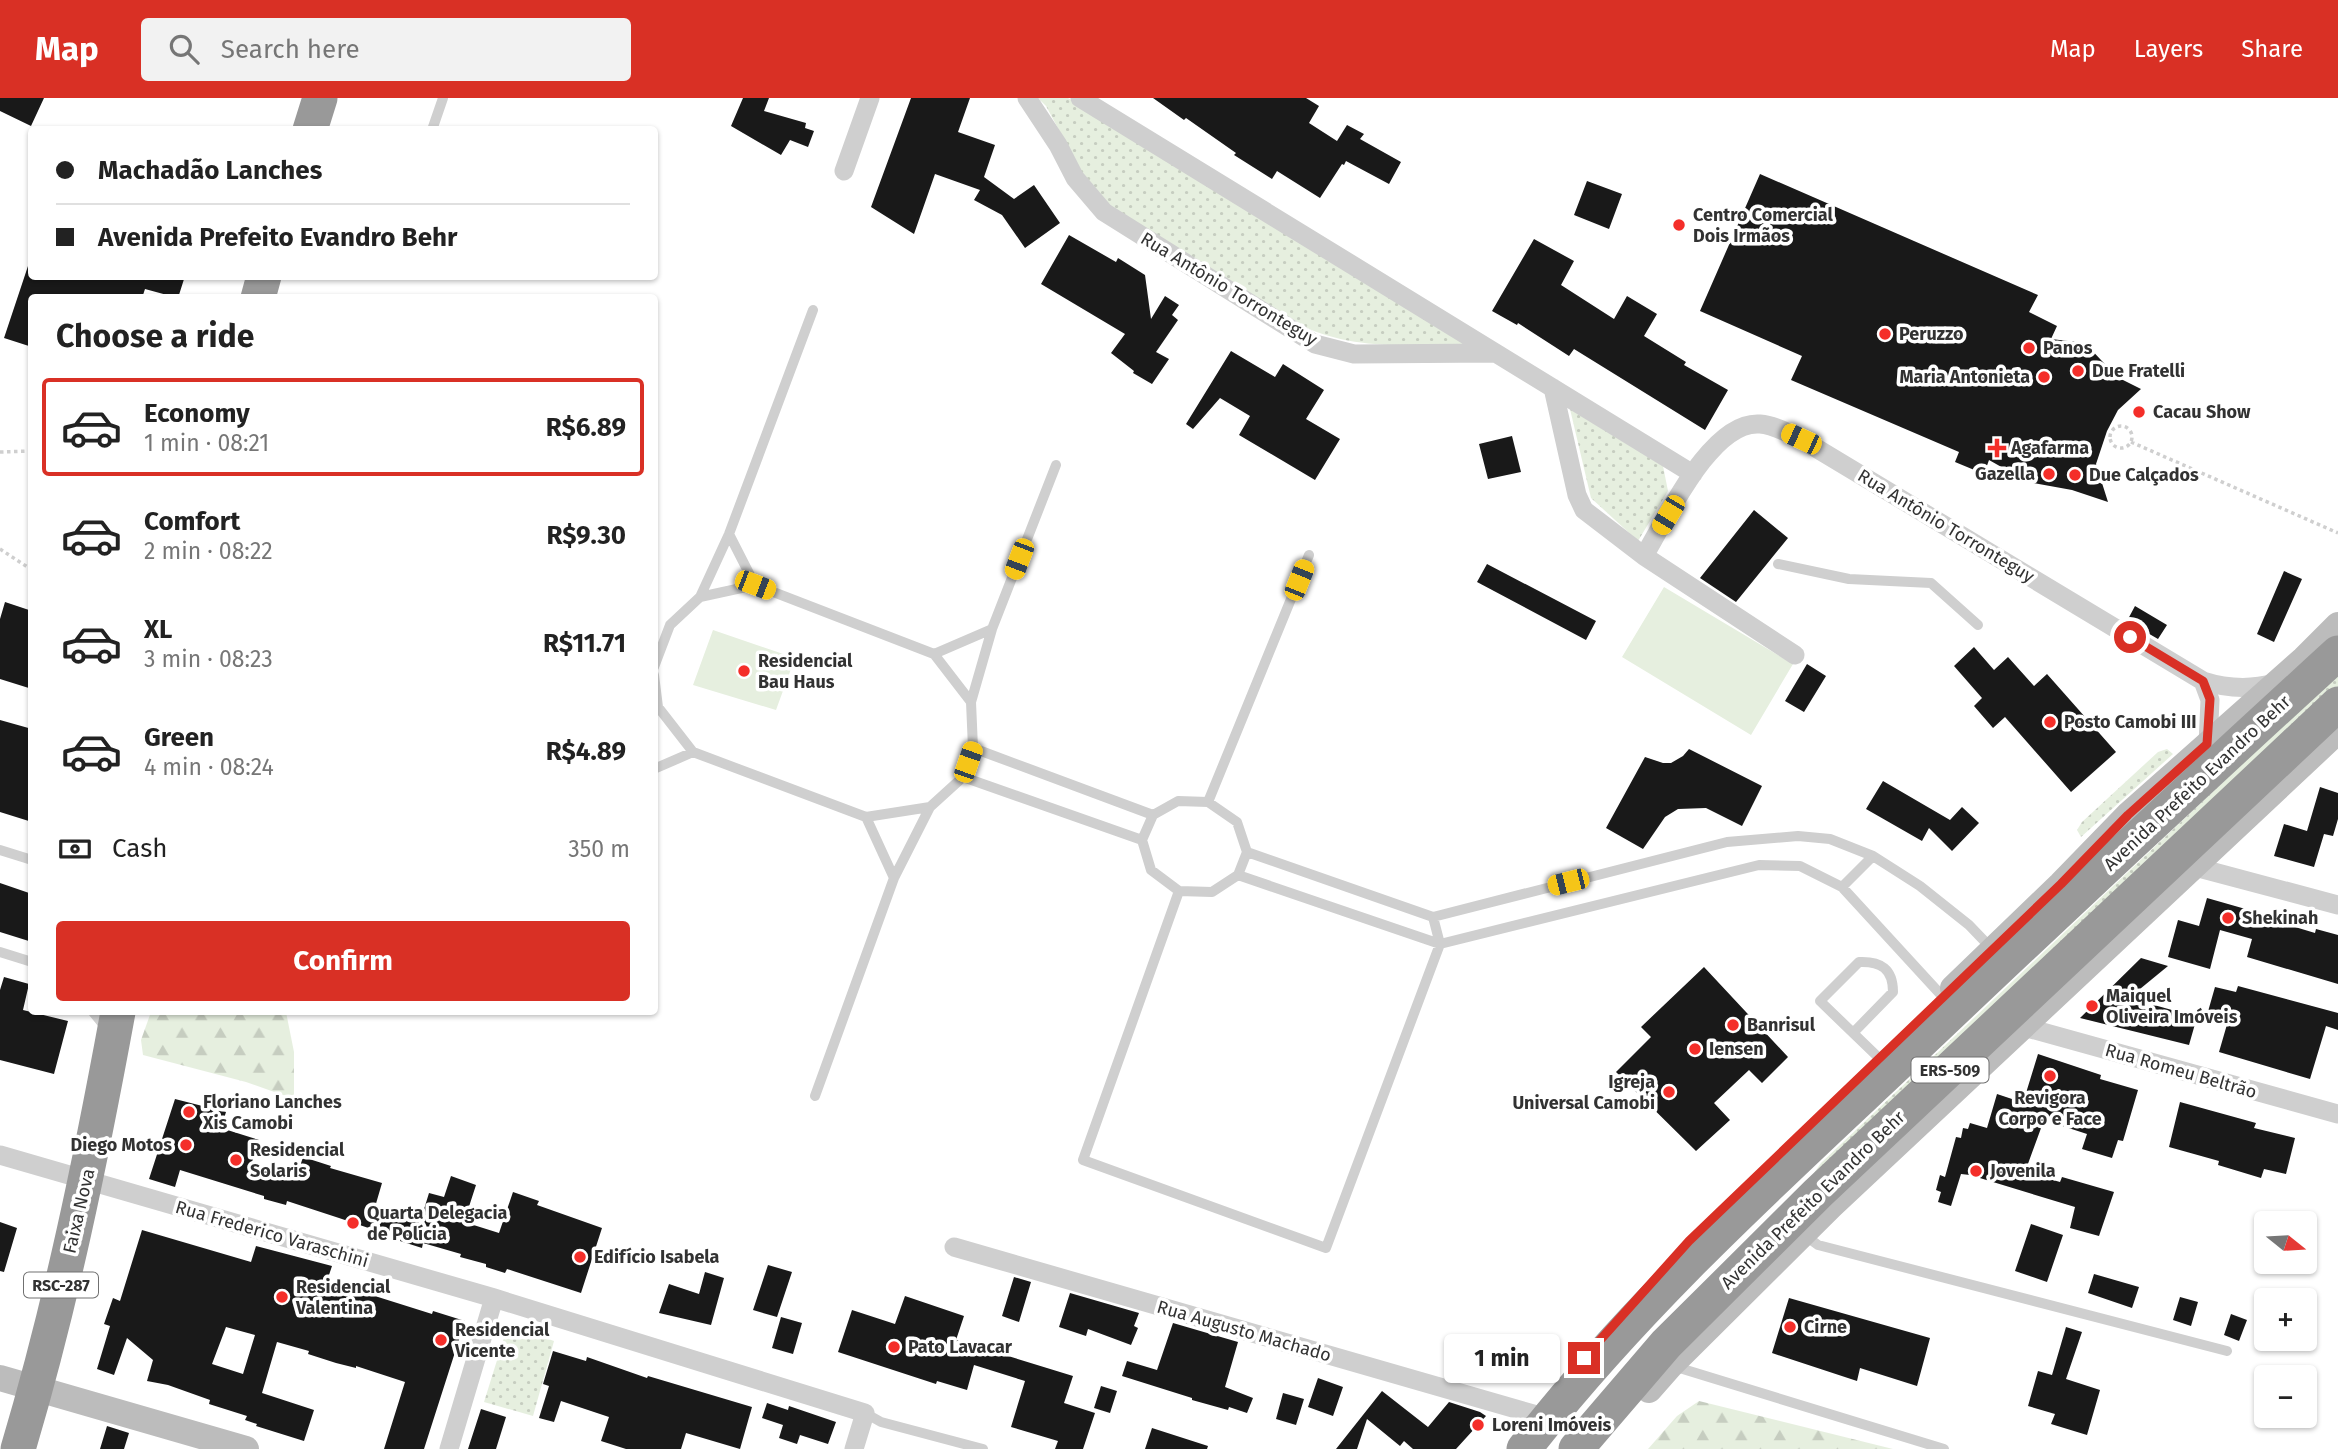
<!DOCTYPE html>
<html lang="en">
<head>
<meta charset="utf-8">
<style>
	:root { --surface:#fff; --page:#f2f2f2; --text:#222; --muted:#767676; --line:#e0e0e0; --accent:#d93025 }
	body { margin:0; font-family:"Fira Sans",sans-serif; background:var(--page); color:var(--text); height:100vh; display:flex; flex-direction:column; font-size:26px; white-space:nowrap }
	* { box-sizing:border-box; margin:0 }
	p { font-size:23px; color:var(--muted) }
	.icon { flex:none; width:38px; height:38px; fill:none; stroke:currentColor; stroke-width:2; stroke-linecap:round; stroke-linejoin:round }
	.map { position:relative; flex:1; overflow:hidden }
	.drawer { position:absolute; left:28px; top:196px; width:630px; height:721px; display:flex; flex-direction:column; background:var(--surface); border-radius:7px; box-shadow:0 2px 5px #0004 }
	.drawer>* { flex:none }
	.banner { position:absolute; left:28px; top:28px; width:630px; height:154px; border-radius:7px; box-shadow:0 2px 5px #0004; display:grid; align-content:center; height:154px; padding:0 28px; background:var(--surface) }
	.needle { width:46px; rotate:108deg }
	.controls { position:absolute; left:2254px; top:1113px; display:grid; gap:14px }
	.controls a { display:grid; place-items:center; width:63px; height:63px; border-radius:7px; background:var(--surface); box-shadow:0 2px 5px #0004; font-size:35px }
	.end { position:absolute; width:32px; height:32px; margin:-16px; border:9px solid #d93025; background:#fff; box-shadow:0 0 0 4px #fff }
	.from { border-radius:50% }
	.bubble { position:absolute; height:49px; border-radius:7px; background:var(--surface); box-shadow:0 2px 5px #0004; font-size:23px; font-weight:700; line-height:49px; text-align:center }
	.car { position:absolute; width:21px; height:42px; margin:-21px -10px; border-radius:9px; box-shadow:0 0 5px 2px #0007; background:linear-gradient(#f5c518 24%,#345 0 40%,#f5c518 0 76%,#345 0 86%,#f5c518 0) }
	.banner b { display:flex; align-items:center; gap:24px; height:66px; font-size:26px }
	.banner b+b { border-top:2px solid var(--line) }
	.banner i { width:18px; height:18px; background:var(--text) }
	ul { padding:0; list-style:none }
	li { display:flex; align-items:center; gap:21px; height:98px; margin:0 14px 10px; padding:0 14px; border:4px solid transparent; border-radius:7px }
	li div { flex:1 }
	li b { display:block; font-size:26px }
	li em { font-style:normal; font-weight:700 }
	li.active { border-color:var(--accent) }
	li>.icon { width:63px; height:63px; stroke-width:1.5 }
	h2 { padding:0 28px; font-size:32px; line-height:84px }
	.pay { display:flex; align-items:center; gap:18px; height:77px; padding:0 28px; font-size:26px }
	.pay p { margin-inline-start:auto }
	.cta { display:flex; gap:14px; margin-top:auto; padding:14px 28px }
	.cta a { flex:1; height:80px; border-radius:7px; background:var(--accent); color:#fff; font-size:28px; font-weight:700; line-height:80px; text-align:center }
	header { display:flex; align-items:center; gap:42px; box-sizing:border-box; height:98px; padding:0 35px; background:var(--accent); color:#fff }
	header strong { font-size:33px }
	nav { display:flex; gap:38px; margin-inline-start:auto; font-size:24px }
	.search { width:490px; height:63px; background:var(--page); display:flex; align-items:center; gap:18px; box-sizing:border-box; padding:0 24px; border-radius:7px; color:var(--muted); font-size:26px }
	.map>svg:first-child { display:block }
	.green { fill:url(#green-dots) }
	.forest { fill:url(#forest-firs) }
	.pitch { fill:#e6efdf }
	.building { fill:#191919; fill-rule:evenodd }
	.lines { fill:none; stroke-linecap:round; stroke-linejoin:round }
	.path { stroke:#cfcfcf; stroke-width:3.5; stroke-dasharray:3.5 3.5; stroke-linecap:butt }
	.lane { stroke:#cfcfcf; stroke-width:10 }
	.street { stroke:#cfcfcf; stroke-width:19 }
	.secondary { stroke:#bcbcbc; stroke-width:26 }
	.highway { stroke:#999; stroke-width:35 }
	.route { stroke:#d93025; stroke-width:9 }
	.poi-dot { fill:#f42e29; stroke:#fff; stroke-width:2.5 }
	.labels { text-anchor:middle; stroke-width:7; stroke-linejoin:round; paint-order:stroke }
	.shield { fill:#fff; stroke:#707070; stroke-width:2 }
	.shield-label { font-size:16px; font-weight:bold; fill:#323232 }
	.poi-label { font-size:18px; font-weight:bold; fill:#323232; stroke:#fff; text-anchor:start }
	.street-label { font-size:18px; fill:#323232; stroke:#fff }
</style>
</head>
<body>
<header>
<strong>Map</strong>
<div class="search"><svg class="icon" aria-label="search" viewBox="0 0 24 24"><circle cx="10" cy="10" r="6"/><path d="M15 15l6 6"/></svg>Search here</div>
<nav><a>Map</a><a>Layers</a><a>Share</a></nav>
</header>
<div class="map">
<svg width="2338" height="1351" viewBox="0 0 2338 1351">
	<defs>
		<pattern id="green-dots" width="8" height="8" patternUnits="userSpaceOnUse" patternTransform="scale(1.75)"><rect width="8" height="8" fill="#e6efdf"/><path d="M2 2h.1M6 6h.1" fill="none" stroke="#c6cdc0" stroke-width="1.8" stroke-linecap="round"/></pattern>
		<pattern id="forest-firs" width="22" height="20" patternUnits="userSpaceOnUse" patternTransform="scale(1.75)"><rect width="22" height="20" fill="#e6efdf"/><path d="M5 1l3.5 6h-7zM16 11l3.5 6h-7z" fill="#c6cdc0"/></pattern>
	</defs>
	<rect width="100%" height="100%" fill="#fff"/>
	<!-- green -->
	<path class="green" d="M1038 0H1068L1467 247C1414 247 1359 252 1309 231L1116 113 1087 84 1046 8Z
		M1570 311 1663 368 1668 393 1638 443 1591 400Z
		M2338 575V592L1790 1109 1821 1065Z
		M2167 651 2173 656 2081 739 2077 732 2082 724 2158 654Z
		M508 1227 554 1243 533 1318 484 1304Z"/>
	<!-- forest -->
	<path class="forest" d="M151 914H286L294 954V1001L246 984 143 957 141 942Z
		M1699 1303 1893 1351H1648L1677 1318Z"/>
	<!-- pitch -->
	<path class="pitch" d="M1664 489 1793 566 1751 637 1622 559Z
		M713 532 795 560 776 612 693 587Z"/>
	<!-- building -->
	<path class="building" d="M0 0H44L31 28 0 13Z
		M743 0H769L764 13 806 25 805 30 814 33 808 49 790 42 781 57 731 28Z
		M911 0H970L958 34 995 47 984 79 1014 101 1034 87 1060 125 1025 150 1002 117 974 102 980 92 935 76 914 136 871 109Z
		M1153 0H1306L1319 8 1309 25 1337 43 1347 27 1364 36 1360 41 1401 64 1389 86 1346 63 1344 67 1342 66 1320 100 1277 73 1272 81 1234 57 1236 55 1186 20 1184 22Z
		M1760 76 2038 197 2029 214 2057 228 2051 241 2085 245 2117 279 2141 291 2118 312 2107 333 2096 366 2108 404 2072 392 2028 384 1989 362 1984 376 1955 364 1959 354 1791 282 1802 258 1700 213Z
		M1587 83 1622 96 1609 131 1574 117Z
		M1069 137 1116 164 1118 160 1145 177 1151 221 1165 198 1179 207 1172 217 1178 222 1156 254 1169 261 1152 286 1133 275 1134 273 1111 255 1125 236 1041 186Z
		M1534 141 1574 163 1561 187 1614 221 1627 198 1657 216 1644 238 1686 264 1684 267 1728 292 1705 332 1574 251 1569 258 1518 225 1517 227 1492 213Z
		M28 168H32V178H185L178 200 145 191 142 200H32V249L4 240Z
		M1231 253 1275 279 1283 266 1324 292 1306 321 1340 341 1315 382 1239 337 1250 318 1220 300 1193 331 1186 326Z
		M1512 338 1521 374 1488 381 1479 346Z
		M1754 412 1788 440 1736 504 1700 480Z
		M1487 466 1596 523 1586 542 1477 484Z
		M2284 473 2302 481 2274 544 2257 536Z
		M5 504 32 513V591L0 581V521Z
		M2135 508 2167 527 2158 541 2127 523Z
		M1974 549 1994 572 2008 559 2034 588 2047 576 2116 654 2071 694 2005 619 1993 630 1974 608 1982 600 1954 568Z
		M1807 566 1826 578 1804 614 1785 603Z
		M0 622 32 631V724L0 714Z
		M1689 651 1762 688 1742 728 1706 710 1678 711 1665 719 1643 751 1606 730 1645 659 1663 665H1671L1683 658Z
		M1883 683 1950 722 1962 709 1979 725 1952 753 1929 730 1922 743 1866 711Z
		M2320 689 2338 695V721L2333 738 2324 736 2314 769 2274 758 2284 726 2307 733Z
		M0 785 32 796V844L0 834Z
		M2207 800 2256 814 2255 817 2315 835 2316 831 2338 837V886L2247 859 2252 841 2220 832 2210 871 2168 859 2178 822 2199 828Z
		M2141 860 2168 868 2129 900 2197 919 2189 947 2080 920Z
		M1704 869 1788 959 1762 985 1749 972 1714 1005 1730 1022 1696 1053 1616 974 1651 939 1641 929Z
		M4 879 29 886 23 912 68 923 54 976 0 962V892Z
		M2238 888 2338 915V932L2326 928 2310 981 2219 954 2228 923 2207 917 2215 889 2236 894Z
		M2038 956 2101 977 2100 981 2138 992 2123 1043 2118 1042 2112 1060 2082 1051 2087 1036 2044 1022 2025 1074 2060 1084 2062 1079 2114 1094 2099 1138 2070 1130 2075 1109 1970 1077 1961 1076 1951 1108 1938 1104 1941 1094 1936 1092 1940 1077 1945 1079 1956 1039 1961 1040 1963 1030 1968 1031 1970 1025 1987 1030 1997 996 2015 1002 2017 993 2026 995Z
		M175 1001 226 1014 221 1030 259 1042 252 1064 297 1078 303 1059 331 1068 330 1070 382 1085 375 1109 407 1119 421 1121 429 1095 444 1099 451 1078 476 1087 464 1124 499 1135 513 1094 539 1103 537 1107 602 1130 581 1195 507 1171 505 1175 486 1169V1166L460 1159 461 1156 423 1145 422 1150 400 1143 401 1141 339 1120 287 1103 286 1107 264 1101V1098L180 1072 175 1089 149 1081Z
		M2180 1004 2256 1025 2254 1030 2295 1040 2286 1076 2264 1071 2261 1080 2218 1067 2219 1063 2169 1049Z
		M0 1124 17 1130 4 1174 0 1173Z
		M2031 1126 2063 1137 2047 1184 2015 1173Z
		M142 1132 251 1164 256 1148 332 1168 326 1186 358 1196 359 1193 432 1216 433 1213 465 1223 424 1351H384L405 1284 356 1268V1270L336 1265 308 1256 309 1253 277 1244 262 1295 314 1312 304 1343 256 1328 257 1326 245 1322 247 1318 209 1306 210 1302 168 1287 147 1283 153 1262 127 1240 114 1277 97 1271 110 1228 104 1226 113 1200 120 1203ZM226 1229 255 1237 243 1276 212 1266Z
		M768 1167 792 1174 777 1219 753 1212Z
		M705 1174 724 1180 711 1227 659 1215 669 1186 699 1196Z
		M2094 1176 2139 1189 2132 1210 2088 1195Z
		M1014 1179 1031 1184 1019 1224 1002 1218Z
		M1070 1195 1139 1215 1134 1228 1138 1230 1131 1247 1088 1231 1086 1238 1059 1229Z
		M905 1198 964 1218 956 1242 1073 1278 1064 1305 1095 1315 1083 1351H1055L1058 1343 1011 1329 1025 1283 974 1267 967 1292 937 1283 936 1286 838 1254 852 1212 895 1226Z
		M2180 1199 2198 1204 2191 1228 2173 1222Z
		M1789 1200 1930 1240 1917 1288 1860 1270 1857 1283 1772 1255Z
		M2231 1216 2247 1222 2239 1243 2224 1237Z
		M781 1219 802 1225 793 1256 772 1250Z
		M1173 1225 1238 1244 1225 1289 1253 1300 1247 1315 1229 1309 1228 1312 1192 1302V1300L1122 1278 1127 1263 1157 1272Z
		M2066 1229 2082 1234 2066 1281 2100 1292 2087 1337 2051 1326 2055 1316 2028 1308 2038 1273 2052 1277Z
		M553 1253 586 1263 587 1259 647 1280 648 1278 752 1309 740 1351 686 1335 681 1351H626L601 1343 609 1319 561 1303 554 1324 539 1320 549 1288 543 1286Z
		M1318 1280 1343 1289 1333 1318 1308 1309Z
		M1101 1288 1117 1293 1110 1315 1094 1310Z
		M1382 1293 1428 1329 1449 1304 1480 1314 1486 1318 1456 1351H1413L1404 1343 1400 1348 1367 1321 1357 1351H1336Z
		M1283 1295 1304 1301 1296 1327 1276 1321Z
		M767 1305 788 1312 789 1308 836 1324 828 1346 800 1337 797 1346 779 1340 783 1327 762 1320Z
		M481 1311 506 1319 496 1351H468Z
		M107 1328 129 1335 124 1351H100Z
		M1152 1330 1208 1348 1207 1351H1145Z"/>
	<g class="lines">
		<!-- path -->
		<path class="path" d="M2110 339a11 11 0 1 1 22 0a11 11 0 1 1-22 0Z
			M2131 344 2338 435
			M0 354 32 353
			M0 451 32 472"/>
		<!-- lane -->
		<path class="lane" d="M432 32 443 0
			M729 436 755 487
			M1778 466 1849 481 1931 485 1978 527
			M700 499 729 436 813 212
			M934 556 992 531
			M654 569 670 527 700 499 755 487 934 556 971 604
			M654 577 658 609 693 654 866 719 930 709
			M973 650 1153 717
			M654 671 693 654
			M963 679 1142 742
			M1178 703 1208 704 1237 724 1247 754 1238 777 1212 794 1179 793 1151 772 1142 742 1153 717Z
			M1208 704 1309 457
			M866 719 894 780
			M0 752 32 762
			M1247 754 1433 819 1727 744 1798 738 1830 741 1873 758 1920 788 1969 827 1992 851
			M1238 777 1440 846 1759 767 1800 768 1842 789 1943 899
			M1842 789 1873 758
			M1179 793 1083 1062 1326 1150 1440 846 1433 819
			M0 854 32 864
			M93 914 107 931
			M1853 935 1893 894C1893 871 1881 863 1859 864L1820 903 1879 960
			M815 998 894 780 930 709 963 679 973 650 971 604 992 531 1056 367
			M1803 1136 1818 1147 2227 1253
			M1673 1268 1944 1351
			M865 1315 881 1324 983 1351"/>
		<!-- street -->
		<path class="street" d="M1027 0 1058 47 1075 80 1104 114 1315 246 1354 256 1496 255
			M1080 0 1693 376
			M844 73 870 0
			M1553 290 1577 397 1584 412 1644 458 1795 557
			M1644 458C1666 422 1711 322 1760 326 1774 327 1788 335 1801 341L2203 583C2228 591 2250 592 2275 585
			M2203 583 2210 602 2208 646
			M2195 769 2338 807
			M2024 929 2338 1016
			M0 1057 494 1200 865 1315 854 1351
			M954 1149 1533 1316
			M449 1351 494 1200"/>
		<!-- secondary -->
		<path class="secondary" d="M1953 890 2061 786 2128 717 2304 561 2338 527
			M0 1280 246 1351
			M1649 1292 1671 1267 1831 1108 2338 633"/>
		<!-- highway -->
		<path class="highway" d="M310 32 320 0
			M258 200 264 178
			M18 1351C61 1207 91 1061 118 914
			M1524 1351C1631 1213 1762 1093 1890 973 2038 832 2187 693 2338 555
			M1576 1351 1666 1246 1818 1095 2338 606"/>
	</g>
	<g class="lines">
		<!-- route -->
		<path class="route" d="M1584 1260 1689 1143 2061 786 2128 717 2207 646 2210 601 2203 583 2130 539"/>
	</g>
	<!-- markers -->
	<g class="poi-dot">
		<circle cx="1679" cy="127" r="7"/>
		<circle cx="1885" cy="236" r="7"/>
		<circle cx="2029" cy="250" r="7"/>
		<circle cx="2078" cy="273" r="7"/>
		<circle cx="2044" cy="279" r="7"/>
		<circle cx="2139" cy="314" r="7"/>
		<path d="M1993.5 339.5h7v7h7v7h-7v7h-7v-7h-7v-7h7z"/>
		<circle cx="2049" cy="376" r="7"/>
		<circle cx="2075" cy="377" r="7"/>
		<circle cx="744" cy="573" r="7"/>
		<circle cx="2050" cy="624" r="7"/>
		<circle cx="2228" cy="820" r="7"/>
		<circle cx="2092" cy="908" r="7"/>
		<circle cx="1733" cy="927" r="7"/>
		<circle cx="1695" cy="951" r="7"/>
		<circle cx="2050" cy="978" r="7"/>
		<circle cx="1669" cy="994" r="7"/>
		<circle cx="189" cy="1014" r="7"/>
		<circle cx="186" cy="1047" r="7"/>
		<circle cx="236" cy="1062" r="7"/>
		<circle cx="1976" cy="1073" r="7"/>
		<circle cx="353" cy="1125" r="7"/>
		<circle cx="580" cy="1159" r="7"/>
		<circle cx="282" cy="1199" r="7"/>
		<circle cx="1790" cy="1229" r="7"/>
		<circle cx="441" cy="1242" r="7"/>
		<circle cx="894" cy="1249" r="7"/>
		<circle cx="1478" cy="1327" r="7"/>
	</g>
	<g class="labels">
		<!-- shield labels -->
		<g class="shield">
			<rect x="1911.5" y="959.5" width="77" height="25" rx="5"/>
			<rect x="24" y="1174.5" width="74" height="25" rx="5"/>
		</g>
		<g class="shield-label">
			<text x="1950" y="978">ERS-509</text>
			<text x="61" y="1193">RSC-287</text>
		</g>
		<!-- poi labels -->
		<g class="poi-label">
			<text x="1693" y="123">Centro Comercial<tspan x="1693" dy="21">Dois Irmãos</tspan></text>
			<text x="1899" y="242">Peruzzo</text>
			<text x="2043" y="256">Panos</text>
			<text x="2092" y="279">Due Fratelli</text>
			<text x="2030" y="285" text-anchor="end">Maria Antonieta</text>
			<text x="2153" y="320">Cacau Show</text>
			<text x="2011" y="356">Agafarma</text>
			<text x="2035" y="382" text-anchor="end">Gazella</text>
			<text x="2089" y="383">Due Calçados</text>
			<text x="758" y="569">Residencial<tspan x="758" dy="21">Bau Haus</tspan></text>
			<text x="2064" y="630">Posto Camobi III</text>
			<text x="2242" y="826">Shekinah</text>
			<text x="2106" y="904">Maiquel<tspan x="2106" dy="21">Oliveira Imóveis</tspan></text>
			<text x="1747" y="933">Banrisul</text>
			<text x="1709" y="957">Iensen</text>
			<text x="1655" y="990" text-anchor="end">Igreja<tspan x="1655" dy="21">Universal Camobi</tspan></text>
			<text x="2050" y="1006" text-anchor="middle">Revigora<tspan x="2050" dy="21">Corpo e Face</tspan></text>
			<text x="203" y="1010">Floriano Lanches<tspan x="203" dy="21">Xis Camobi</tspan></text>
			<text x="172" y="1053" text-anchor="end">Diego Motos</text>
			<text x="250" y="1058">Residencial<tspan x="250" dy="21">Solaris</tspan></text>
			<text x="1990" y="1079">Jovenila</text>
			<text x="367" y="1121">Quarta Delegacia<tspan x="367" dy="21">de Polícia</tspan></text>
			<text x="594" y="1165">Edifício Isabela</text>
			<text x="296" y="1195">Residencial<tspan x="296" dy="21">Valentina</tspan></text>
			<text x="1804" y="1235">Cirne</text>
			<text x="455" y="1238">Residencial<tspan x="455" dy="21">Vicente</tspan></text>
			<text x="908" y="1255">Pato Lavacar</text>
			<text x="1492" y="1333">Loreni Imóveis</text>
		</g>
		<!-- street labels -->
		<g class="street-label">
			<text transform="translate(1229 191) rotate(31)" y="6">Rua Antônio Torronteguy</text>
			<text transform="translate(1946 428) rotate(31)" y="6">Rua Antônio Torronteguy</text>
			<text transform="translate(2197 685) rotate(-43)" y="6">Avenida Prefeito Evandro Behr</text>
			<text transform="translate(2181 973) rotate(16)" y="6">Rua Romeu Beltrão</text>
			<text transform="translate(1813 1102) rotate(-44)" y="6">Avenida Prefeito Evandro Behr</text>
			<text transform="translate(79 1113) rotate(-77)" y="6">Faixa Nova</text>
			<text transform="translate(272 1136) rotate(16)" y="6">Rua Frederico Varaschini</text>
			<text transform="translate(1244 1233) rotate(16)" y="6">Rua Augusto Machado</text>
		</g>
	</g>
</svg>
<div class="controls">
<a><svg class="needle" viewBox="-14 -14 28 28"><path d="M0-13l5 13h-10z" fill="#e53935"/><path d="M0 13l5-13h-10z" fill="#767676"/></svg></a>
<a>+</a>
<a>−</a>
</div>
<i class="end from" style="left:2130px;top:539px"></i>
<i class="end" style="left:1584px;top:1260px"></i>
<div class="bubble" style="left:1444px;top:1236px;width:116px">1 min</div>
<i class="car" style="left:1801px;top:341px;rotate:295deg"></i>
<i class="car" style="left:1668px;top:417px;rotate:211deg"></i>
<i class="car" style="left:1019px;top:461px;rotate:201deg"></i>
<i class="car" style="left:1299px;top:482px;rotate:22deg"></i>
<i class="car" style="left:755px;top:487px;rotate:111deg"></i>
<i class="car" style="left:968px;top:664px;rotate:19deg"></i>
<i class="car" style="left:1568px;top:784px;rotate:256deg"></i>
<div class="banner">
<b><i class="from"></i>Machadão Lanches</b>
<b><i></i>Avenida Prefeito Evandro Behr</b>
</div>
<section class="drawer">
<h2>Choose a ride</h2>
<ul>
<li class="active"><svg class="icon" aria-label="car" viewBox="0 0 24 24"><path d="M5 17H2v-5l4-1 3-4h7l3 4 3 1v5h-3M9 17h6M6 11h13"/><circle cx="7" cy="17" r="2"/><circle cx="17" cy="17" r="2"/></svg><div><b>Economy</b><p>1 min · 08:21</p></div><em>R$6.89</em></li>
<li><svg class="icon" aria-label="car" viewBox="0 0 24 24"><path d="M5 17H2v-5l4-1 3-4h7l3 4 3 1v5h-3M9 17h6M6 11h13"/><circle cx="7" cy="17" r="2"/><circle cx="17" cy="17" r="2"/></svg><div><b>Comfort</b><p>2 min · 08:22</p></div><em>R$9.30</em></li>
<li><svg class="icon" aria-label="car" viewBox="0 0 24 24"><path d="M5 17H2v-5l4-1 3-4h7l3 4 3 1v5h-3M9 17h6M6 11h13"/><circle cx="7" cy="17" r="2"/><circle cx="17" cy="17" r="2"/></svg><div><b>XL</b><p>3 min · 08:23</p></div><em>R$11.71</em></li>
<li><svg class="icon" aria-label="car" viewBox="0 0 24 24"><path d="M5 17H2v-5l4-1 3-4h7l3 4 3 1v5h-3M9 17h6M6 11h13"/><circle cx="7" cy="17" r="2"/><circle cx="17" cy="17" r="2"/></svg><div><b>Green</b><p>4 min · 08:24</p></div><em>R$4.89</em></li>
</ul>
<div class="pay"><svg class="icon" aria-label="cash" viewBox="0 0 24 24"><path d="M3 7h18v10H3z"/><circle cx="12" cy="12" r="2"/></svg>Cash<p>350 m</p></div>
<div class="cta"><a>Confirm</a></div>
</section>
</div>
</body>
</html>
